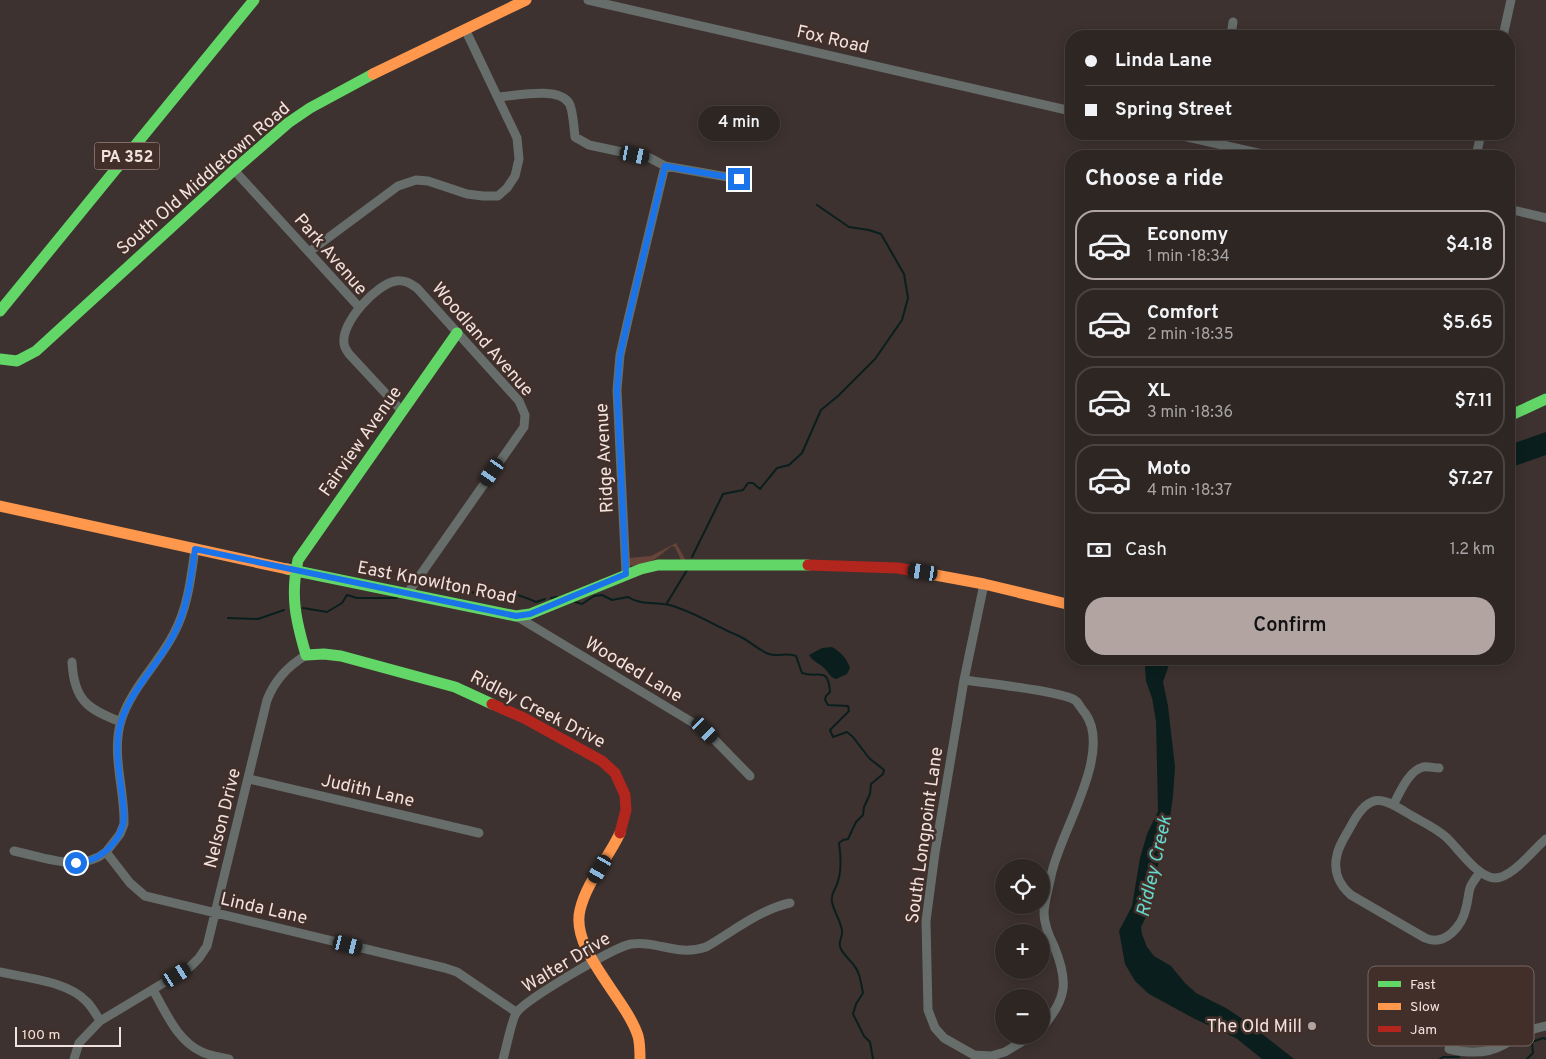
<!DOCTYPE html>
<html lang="en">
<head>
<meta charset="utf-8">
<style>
	:root { --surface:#2e2623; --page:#3a3230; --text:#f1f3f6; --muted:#a7a5a6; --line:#494341; --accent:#b1a4a1 }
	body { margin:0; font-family:Overpass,sans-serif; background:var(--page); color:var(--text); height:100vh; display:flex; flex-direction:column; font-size:19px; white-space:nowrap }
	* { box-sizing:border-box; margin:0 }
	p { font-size:16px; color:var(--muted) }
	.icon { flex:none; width:28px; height:28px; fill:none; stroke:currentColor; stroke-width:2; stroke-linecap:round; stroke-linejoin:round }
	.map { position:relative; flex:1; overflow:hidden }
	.sheet { position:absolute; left:1065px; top:150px; width:450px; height:515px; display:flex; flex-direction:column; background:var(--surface); border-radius:20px; box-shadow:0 2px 12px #0003,0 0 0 1px var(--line) }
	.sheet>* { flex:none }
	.banner { position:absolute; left:1065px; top:30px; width:450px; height:110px; border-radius:20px; box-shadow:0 2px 12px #0003,0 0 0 1px var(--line); display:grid; align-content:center; height:110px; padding:0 20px; background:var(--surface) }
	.controls { position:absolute; left:995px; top:859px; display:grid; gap:10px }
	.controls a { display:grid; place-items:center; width:55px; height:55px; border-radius:50%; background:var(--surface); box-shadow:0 2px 12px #0003,0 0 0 1px var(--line); font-size:25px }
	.scale { position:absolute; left:15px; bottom:12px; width:106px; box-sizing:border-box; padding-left:5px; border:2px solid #f0e2df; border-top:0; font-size:14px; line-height:18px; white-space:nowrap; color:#f0e2df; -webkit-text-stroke:4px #432f29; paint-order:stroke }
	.end { position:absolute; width:22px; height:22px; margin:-11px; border:6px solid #1a73e8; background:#fff; box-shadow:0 0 0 2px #fff }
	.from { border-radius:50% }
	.bubble { position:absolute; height:35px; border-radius:18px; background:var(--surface); box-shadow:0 2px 12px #0003,0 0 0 1px var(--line); font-size:16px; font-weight:600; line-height:35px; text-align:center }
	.car { position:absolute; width:15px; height:30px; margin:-15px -8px; border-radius:6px; box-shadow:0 0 4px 1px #0007; background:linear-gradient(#222 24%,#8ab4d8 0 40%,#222 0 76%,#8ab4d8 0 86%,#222 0) }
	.banner b { display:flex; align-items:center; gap:18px; height:48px; font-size:19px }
	.banner b+b { border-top:1px solid var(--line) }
	.banner i { width:12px; height:12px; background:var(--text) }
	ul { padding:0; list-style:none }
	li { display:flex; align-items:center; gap:15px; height:70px; margin:0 10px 8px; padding:0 10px; border:2px solid var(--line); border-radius:20px }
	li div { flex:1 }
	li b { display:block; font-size:19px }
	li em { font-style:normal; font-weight:600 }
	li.active { border-color:var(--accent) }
	li>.icon { width:45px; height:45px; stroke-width:1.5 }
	h2 { padding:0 20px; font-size:22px; line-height:60px }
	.pay { display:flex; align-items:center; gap:12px; height:55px; padding:0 20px; font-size:19px }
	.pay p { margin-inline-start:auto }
	.primary-button { display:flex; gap:10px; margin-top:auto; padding:10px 20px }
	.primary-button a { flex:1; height:58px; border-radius:20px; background:var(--accent); color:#111; font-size:20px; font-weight:600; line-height:58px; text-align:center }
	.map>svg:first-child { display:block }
	.green { fill:#66443a }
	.water { fill:#0a1f1d }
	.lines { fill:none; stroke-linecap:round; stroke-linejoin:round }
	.stream { stroke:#0a1f1d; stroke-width:2 }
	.street { stroke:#666d6b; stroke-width:9 }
	.fast { stroke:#63d668; stroke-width:11 }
	.slow { stroke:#ff974d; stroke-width:11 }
	.jam { stroke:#b3261e; stroke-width:11 }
	.route { stroke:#1a73e8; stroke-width:6 }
	.poi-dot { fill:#b1a4a1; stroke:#432f29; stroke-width:2 }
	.labels { text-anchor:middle; stroke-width:5; stroke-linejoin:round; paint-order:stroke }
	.shield { fill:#432f29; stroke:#bcaca8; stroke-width:1 }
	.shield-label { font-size:16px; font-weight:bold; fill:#f0e2df }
	.street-label { font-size:18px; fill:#f0e2df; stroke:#432f29 }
	.poi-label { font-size:18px; fill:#f0e2df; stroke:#432f29; text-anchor:end }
	.water-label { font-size:19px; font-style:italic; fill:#63d8ce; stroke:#432f29 }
	.key { fill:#432f29; stroke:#776560; stroke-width:1 }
	.key-label { font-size:14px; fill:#f0e2df }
</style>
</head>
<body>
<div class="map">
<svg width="1546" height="1059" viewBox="0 0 1546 1059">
	<rect width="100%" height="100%" fill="#3d322f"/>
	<!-- green -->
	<path class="green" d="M676 543 686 561 681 560 675 547 672 546C659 555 647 570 629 565L628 558 651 556Z"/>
	<!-- water -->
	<path class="water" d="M1546 432V455L1509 468V445Z
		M832 647C841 652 847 659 850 668L847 674 836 679C830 677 829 673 824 668 819 663 813 662 809 655L822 648Z
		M1148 659H1171L1163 682 1168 706 1175 767 1173 796 1169 825 1152 887 1146 917 1141 927 1142 934 1147 947 1154 956 1171 966 1185 983 1196 993 1226 1008 1247 1022 1294 1059H1262L1236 1038 1195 1019 1149 994 1135 981 1125 964 1119 931 1132 906 1140 858 1147 834 1158 811 1156 721 1152 698 1146 681 1145 668Z"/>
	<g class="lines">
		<!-- stream -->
		<path class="stream" d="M692 557 723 494 743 490 748 483H753L760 489 777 468 789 465 802 453 821 410 838 396 875 359 902 320 908 298 904 274 881 234 869 230 849 227 817 205
			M424 584 430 580 440 590C450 587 459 582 466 592 474 594 482 591 490 591 506 591 521 595 536 602L545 599
			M551 598 557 597
			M575 602 582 604 594 596 602 595 612 600 628 597C642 606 658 601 673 606 696 613 717 627 739 636 750 641 758 650 769 654 778 657 787 652 796 656L802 673C819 679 828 665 830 692L826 696 825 700 828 705 848 706 849 711 830 730 833 737 847 732 853 737 869 758 884 770 883 774 871 784 870 794 864 807 863 815 856 822 848 839 843 840 839 843C841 856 842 868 838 881 836 890 830 893 832 902 834 912 841 921 842 931 843 938 837 942 841 949 844 955 849 959 853 964 860 972 861 983 863 993L856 1004 853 1014 864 1036 870 1042 873 1059
			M667 603 687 570
			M303 608 327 612 342 603 347 595 357 598H397
			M228 618 258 619 284 610
			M1440 1059 1443 1057H1459
			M1527 1059 1533 1053 1532 1042 1543 1038 1546 1039"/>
		<!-- street -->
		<path class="street" d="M588 0 1071 111
			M1231 36 1233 22
			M1503 36 1511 0
			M498 97C516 96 558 86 569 103 573 109 574 129 575 137L589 145 650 158 665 166 739 179
			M1174 134 1272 156
			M1476 156 1481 134
			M234 170 359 307
			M1509 209 1546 218
			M309 252 398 186 416 180 428 181 467 194 483 196H498L507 188 515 176 519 159 517 138 465 29
			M402 411 349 354C347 351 344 347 344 343 341 323 376 284 396 281 405 280 410 283 417 288L519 401 525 415 524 427 407 594
			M626 574 617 390 620 355 628 320 665 166
			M984 584 964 680 935 853 926 921 928 1010 935 1028 944 1038 974 1055 991 1056 1005 1052 1033 1035
			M516 616 705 730 750 776
			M72 662C74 700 87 709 121 722
			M964 680C984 683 1063 691 1076 701 1079 704 1082 710 1085 713 1114 753 1059 833 1051 876 1049 886 1044 904 1044 913 1044 924 1049 936 1054 946 1069 982 1067 999 1041 1029
			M249 779 479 833
			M1393 805C1400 793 1408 771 1423 767 1428 766 1434 768 1439 768
			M14 851C43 857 80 873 106 852L130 883 145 896 445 968 457 972 516 1012
			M106 852 120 834 124 824C125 790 111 754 121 721 131 688 159 663 174 633 188 607 191 577 195 549
			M1480 872C1477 877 1472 882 1470 888 1468 895 1468 901 1466 908 1462 926 1445 947 1425 938L1351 895C1339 885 1333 871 1337 855 1339 844 1347 834 1352 824 1372 788 1385 800 1414 817 1425 823 1437 829 1446 837 1459 849 1477 877 1495 878 1512 878 1533 850 1546 839
			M0 972C26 978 68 981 87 1002 92 1007 96 1014 100 1021
			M153 990C166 1012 177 1041 202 1052 210 1056 221 1057 229 1059
			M1449 1049C1466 1053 1487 1054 1503 1045 1520 1036 1526 1030 1546 1026
			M74 1059 79 1043 100 1021 190 967 199 958 207 946 267 700C275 680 287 667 306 655
			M503 1059C506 1050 512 1017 517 1012 527 999 614 947 631 944 657 940 677 957 706 947 732 932 761 909 790 903"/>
		<!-- fast -->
		<path class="fast" d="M0 311 254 0
			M457 333 298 560C290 596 296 621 306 655L324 654 341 656 455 687 492 704
			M0 359 17 361 36 351 234 170 288 123 310 108 373 74
			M1509 416 1546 399
			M287 569 516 616 530 614 641 569 658 565H808"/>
		<!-- slow -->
		<path class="slow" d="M373 74 526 0
			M0 506 287 569
			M930 574 984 584 1071 605
			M620 833C608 859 587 881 580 910 570 950 626 998 638 1036 640 1043 640 1051 640 1059"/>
		<!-- jam -->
		<path class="jam" d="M808 565 898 568 930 574
			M492 704 524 718 602 761 615 773 625 795 626 810 620 833"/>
	</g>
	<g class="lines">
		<!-- route -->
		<path class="route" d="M76 863C97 862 115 847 122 828 126 817 123 805 122 794 119 771 114 744 121 722 131 689 159 664 174 634 188 607 191 577 195 549L516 616 530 614 626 574 617 390 620 355 628 320 665 166 739 179"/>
	</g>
	<!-- markers -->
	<circle class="poi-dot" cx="1312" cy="1026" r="5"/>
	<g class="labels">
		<!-- shield labels -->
		<rect class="shield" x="94.5" y="142.5" width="65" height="27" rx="4"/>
		<g class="shield-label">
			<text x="127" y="162">PA 352</text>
		</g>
		<!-- street labels -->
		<g class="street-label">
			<text transform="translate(833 39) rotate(13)" y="6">Fox Road</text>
			<text transform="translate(203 178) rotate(-41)" y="6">South Old Middletown Road</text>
			<text transform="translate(331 254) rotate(49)" y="6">Park Avenue</text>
			<text transform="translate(483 339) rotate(49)" y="6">Woodland Avenue</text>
			<text transform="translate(360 441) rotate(-55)" y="6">Fairview Avenue</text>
			<text transform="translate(604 458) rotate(-93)" y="6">Ridge Avenue</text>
			<text transform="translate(437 582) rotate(11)" y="6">East Knowlton Road</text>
			<text transform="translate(634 669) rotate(31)" y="6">Wooded Lane</text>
			<text transform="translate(538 709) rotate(27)" y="6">Ridley Creek Drive</text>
			<text transform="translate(368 790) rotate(13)" y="6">Judith Lane</text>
			<text transform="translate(222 818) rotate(-76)" y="6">Nelson Drive</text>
			<text transform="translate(924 835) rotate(-82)" y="6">South Longpoint Lane</text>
			<text transform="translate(264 908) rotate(13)" y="6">Linda Lane</text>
			<text transform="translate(566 962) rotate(-31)" y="6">Walter Drive</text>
		</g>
		<!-- poi labels -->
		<g class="poi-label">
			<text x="1302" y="1032">The Old Mill</text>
		</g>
		<!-- water labels -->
		<g class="water-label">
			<text transform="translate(1153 866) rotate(-77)" y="7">Ridley Creek</text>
		</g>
	</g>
	<!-- legend -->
	<rect x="1368" y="966" width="166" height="80" rx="8" class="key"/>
	<rect x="1378" y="981" width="23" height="6" fill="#63d668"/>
	<rect x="1378" y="1003" width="23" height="7" fill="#ff974d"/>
	<rect x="1378" y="1026" width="23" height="6" fill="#b3261e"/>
	<g class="key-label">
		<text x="1410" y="989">Fast</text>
		<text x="1410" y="1011">Slow</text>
		<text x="1410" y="1034">Jam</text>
	</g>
</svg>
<div class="controls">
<a><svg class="icon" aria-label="locate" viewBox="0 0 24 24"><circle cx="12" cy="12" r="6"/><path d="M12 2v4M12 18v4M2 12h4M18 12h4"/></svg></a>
<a>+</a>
<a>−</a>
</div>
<div class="scale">100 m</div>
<i class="end from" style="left:76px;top:863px"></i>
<i class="end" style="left:739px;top:179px"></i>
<div class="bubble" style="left:698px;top:106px;width:82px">4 min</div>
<i class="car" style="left:635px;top:155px;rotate:102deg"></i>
<i class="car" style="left:492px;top:472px;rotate:215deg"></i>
<i class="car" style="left:923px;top:572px;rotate:279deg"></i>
<i class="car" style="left:705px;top:730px;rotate:135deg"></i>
<i class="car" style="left:600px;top:869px;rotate:210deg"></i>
<i class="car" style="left:348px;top:945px;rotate:104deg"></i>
<i class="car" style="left:177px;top:975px;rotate:58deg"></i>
<div class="banner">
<b><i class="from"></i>Linda Lane</b>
<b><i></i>Spring Street</b>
</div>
<section class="sheet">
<h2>Choose a ride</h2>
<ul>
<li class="active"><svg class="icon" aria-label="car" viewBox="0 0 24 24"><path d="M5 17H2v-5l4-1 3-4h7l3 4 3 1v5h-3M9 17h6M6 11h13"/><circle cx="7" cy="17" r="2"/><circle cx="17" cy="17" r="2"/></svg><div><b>Economy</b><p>1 min · 18:34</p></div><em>$4.18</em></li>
<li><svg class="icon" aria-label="car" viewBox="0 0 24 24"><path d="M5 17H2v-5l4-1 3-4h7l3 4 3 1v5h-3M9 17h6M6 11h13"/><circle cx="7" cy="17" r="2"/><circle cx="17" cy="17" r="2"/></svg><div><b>Comfort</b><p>2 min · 18:35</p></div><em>$5.65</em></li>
<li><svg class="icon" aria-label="car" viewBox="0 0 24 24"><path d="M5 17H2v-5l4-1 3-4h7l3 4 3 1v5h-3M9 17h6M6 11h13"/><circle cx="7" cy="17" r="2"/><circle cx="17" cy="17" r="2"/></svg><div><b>XL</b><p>3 min · 18:36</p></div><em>$7.11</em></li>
<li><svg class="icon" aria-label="car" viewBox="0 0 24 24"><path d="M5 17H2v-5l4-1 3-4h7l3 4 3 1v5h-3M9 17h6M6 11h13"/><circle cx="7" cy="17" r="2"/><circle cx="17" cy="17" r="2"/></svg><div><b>Moto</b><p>4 min · 18:37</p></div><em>$7.27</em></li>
</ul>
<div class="pay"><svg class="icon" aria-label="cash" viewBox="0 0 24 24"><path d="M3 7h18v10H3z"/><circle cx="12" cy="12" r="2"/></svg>Cash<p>1.2 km</p></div>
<div class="primary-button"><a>Confirm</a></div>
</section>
</div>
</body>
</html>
